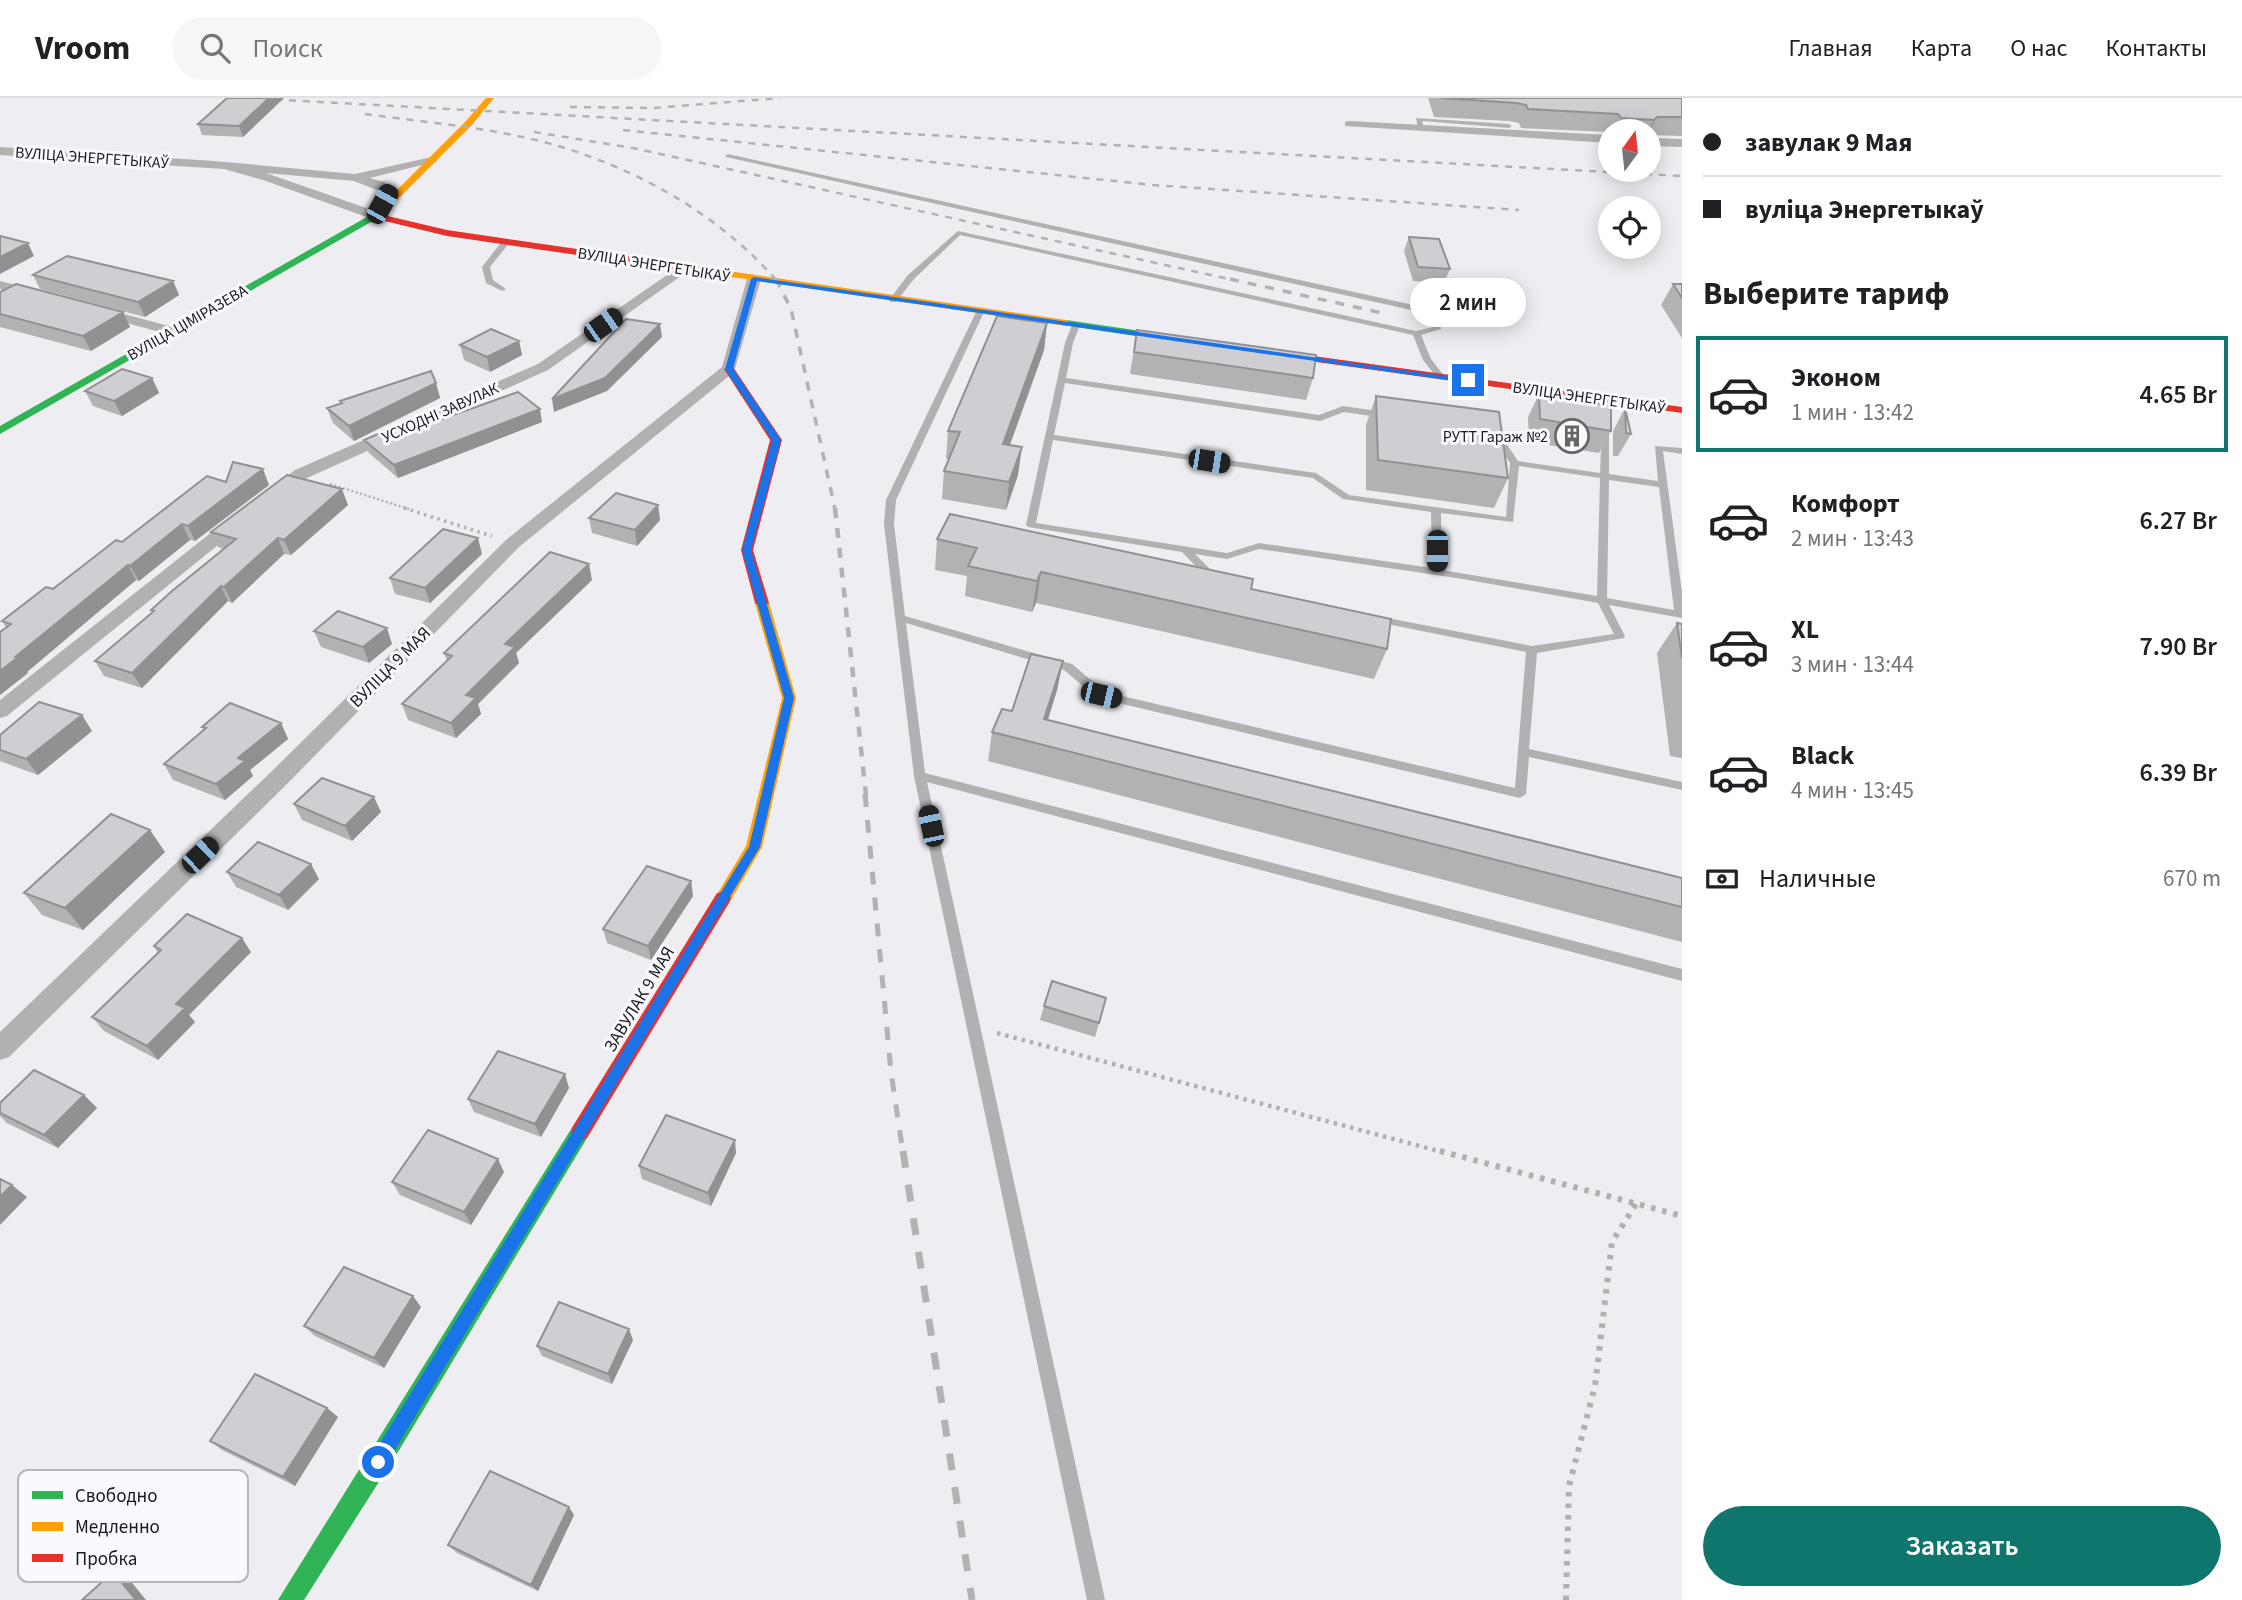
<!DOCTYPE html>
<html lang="ru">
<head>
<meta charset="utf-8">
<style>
	:root { --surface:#fff; --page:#f6f6f6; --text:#202124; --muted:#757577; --line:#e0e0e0; --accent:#0f766e }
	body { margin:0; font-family:"Source Sans 3",sans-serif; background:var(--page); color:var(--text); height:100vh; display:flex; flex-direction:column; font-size:26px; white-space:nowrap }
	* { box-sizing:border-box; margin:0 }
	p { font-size:23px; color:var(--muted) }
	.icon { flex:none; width:38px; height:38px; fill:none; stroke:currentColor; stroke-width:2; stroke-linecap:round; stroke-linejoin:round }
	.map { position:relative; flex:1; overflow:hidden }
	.sheet { display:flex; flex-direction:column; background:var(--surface); width:560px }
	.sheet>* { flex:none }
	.guide { display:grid; align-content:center; height:154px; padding:0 21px; background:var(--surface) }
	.needle { width:46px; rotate:15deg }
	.tools { position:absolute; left:1598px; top:21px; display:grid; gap:14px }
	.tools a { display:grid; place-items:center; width:63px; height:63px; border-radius:50%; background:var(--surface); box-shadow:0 4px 18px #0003; font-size:35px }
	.end { position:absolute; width:32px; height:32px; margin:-16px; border:9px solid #1a73e8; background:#fff; box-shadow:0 0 0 4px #fff }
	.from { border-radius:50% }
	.bubble { position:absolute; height:49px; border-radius:24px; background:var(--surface); box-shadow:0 4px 18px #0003; font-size:23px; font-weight:600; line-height:49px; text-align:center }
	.car { position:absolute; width:21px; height:42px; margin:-21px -10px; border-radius:9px; box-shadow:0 0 5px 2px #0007; background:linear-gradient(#222 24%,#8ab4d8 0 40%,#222 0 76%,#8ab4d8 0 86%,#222 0) }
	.guide b { display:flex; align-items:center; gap:24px; height:66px; font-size:26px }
	.guide b+b { border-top:2px solid var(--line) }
	.guide i { width:18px; height:18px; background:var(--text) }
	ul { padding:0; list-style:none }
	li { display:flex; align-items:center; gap:21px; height:116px; margin:0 14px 10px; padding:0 7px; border:4px solid transparent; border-radius:0px }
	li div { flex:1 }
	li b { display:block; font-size:26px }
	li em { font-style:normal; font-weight:600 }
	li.on { border-color:var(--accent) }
	li>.icon { width:63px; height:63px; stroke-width:1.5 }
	h2 { padding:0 21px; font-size:32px; line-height:84px }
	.pay { display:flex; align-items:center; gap:18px; height:77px; padding:0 21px; font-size:26px }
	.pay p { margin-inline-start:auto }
	.primary-button { display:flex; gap:14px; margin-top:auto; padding:14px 21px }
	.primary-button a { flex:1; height:80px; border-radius:42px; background:var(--accent); color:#fff; font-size:28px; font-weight:600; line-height:80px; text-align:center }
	header { display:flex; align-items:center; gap:42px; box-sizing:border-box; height:98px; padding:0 35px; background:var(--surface); border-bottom:2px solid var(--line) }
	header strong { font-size:33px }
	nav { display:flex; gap:38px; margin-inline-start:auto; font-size:24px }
	.search { width:490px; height:63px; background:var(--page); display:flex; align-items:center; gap:18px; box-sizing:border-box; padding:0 24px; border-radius:38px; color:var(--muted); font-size:26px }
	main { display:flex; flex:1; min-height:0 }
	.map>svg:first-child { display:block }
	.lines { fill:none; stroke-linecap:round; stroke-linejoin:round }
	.path-far3 { stroke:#b1b0b1; stroke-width:2.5; stroke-dasharray:2 2.5; stroke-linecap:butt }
	.path-far2 { stroke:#b1b0b1; stroke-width:3.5; stroke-dasharray:2.5 4.5; stroke-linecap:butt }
	.path-far1 { stroke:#b1b0b1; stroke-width:4.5; stroke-dasharray:3.5 5; stroke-linecap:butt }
	.path { stroke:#b1b0b1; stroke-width:6; stroke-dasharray:4.5 7; stroke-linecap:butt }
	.lane { fill:#b2b1b2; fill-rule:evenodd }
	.street { fill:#b2b1b2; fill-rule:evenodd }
	.fast { fill:#30b455; fill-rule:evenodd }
	.slow { fill:#ff9f0a; fill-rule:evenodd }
	.jam { fill:#e5322d; fill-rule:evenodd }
	.rail-far4 { stroke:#b2b2b5; stroke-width:2.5; stroke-dasharray:7 7; stroke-linecap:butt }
	.rail-far3 { stroke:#b2b2b5; stroke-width:3.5; stroke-dasharray:9 9; stroke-linecap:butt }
	.rail-far2 { stroke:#b2b2b5; stroke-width:4.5; stroke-dasharray:10 10; stroke-linecap:butt }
	.rail-far1 { stroke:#b2b2b5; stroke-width:5; stroke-dasharray:13 13; stroke-linecap:butt }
	.rail { stroke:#b2b2b5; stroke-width:7; stroke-dasharray:17 17; stroke-linecap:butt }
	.wall { fill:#b2b2b5 }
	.shaded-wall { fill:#919194 }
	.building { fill:#cfcfd3; stroke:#919194; stroke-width:2 }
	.route { fill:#1a73e8 }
	.labels { text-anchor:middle; stroke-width:6; stroke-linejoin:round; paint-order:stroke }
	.far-street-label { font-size:16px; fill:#1b1b1e; stroke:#faf9fe }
	.far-poi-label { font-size:16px; fill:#1b1b1e; stroke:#faf9fe; text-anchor:end }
	.street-label { font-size:18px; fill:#1b1b1e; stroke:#faf9fe }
	.key { fill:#faf9fe; stroke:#b7b6bb; stroke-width:2 }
	.key-label { font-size:19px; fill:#1b1b1e }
</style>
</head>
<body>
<header>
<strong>Vroom</strong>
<div class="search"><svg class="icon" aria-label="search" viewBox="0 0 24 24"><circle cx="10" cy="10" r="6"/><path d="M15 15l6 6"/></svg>Поиск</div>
<nav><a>Главная</a><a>Карта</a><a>О нас</a><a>Контакты</a></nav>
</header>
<main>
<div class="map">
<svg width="1682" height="1502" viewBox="0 0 1682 1502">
	<rect width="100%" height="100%" fill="#eeeef2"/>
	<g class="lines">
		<!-- path-far3 -->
		<path class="path-far3" d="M330 386 409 411"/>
		<!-- path-far2 -->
		<path class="path-far2" d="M404 410 492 438"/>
		<!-- path-far1 -->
		<path class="path-far1" d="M997 935 1446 1055"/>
		<!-- path -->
		<path class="path" d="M1440 1053 1682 1118
			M1566 1502 1569 1388 1595 1288 1612 1144 1636 1106"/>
		<!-- lane -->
		<path class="lane" d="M1416 20 1509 26 1512 28 1509 30 1422 23 1424 30 1421 32 1418 30Z
			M728 56 1436 212 1441 231 1421 237 1431 261 1445 279 1438 281 1423 262 1413 237 960 137 914 181 896 204H890L889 202 908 177 958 133 1416 233 1433 229 1429 216 726 59 725 58Z
			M503 142 510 144 490 169 493 182 506 191 502 193 486 185 482 169Z
			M977 212 984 214 896 402 894 426 905 518 1072 566 1105 594 1515 690 1526 554 1377 524 1372 521 1377 518 1532 548 1614 536 1598 505 1463 481 1259 451 1227 461 1195 456 1219 480 1220 482 1215 485 1211 484 1182 454 1028 429 1026 427 1065 245 1072 227 1076 225 1080 227 1073 245 1066 280 1319 317 1343 308 1385 314 1389 317 1385 320 1344 314 1320 323 1065 285 1054 337 1316 375 1349 397 1506 419 1510 365 1489 332 1493 329 1496 330 1518 363 1600 375 1602 328 1609 326V376L1658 383 1655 348 1682 350V356L1663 353 1682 494V520L1609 507 1625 538 1624 540 1537 555 1529 651 1682 684V692L1529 659 1526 696 1520 700 1097 600 1064 572 906 525 925 675 1682 871V883L927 684 1105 1502H1087L914 678 884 426 886 402ZM1053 342 1313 380 1343 401 1431 414 1432 470 1259 445 1227 455 1036 425ZM1519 368 1600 380 1597 498 1442 472 1441 415 1513 424ZM1609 382 1659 389 1674 512 1607 500Z"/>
		<!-- street -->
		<path class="street" d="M1349 23 1610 37V45L1345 28V24Z
			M1648 40 1682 41V49L1648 48Z
			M0 49 214 63 355 76 432 59 438 63 370 80 384 84 395 93 380 121 375 122 263 82 224 71 0 57ZM266 75 354 83 382 94 372 112Z
			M683 166 688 167V173L548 272 307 380 271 402 262 397 295 372 538 266Z
			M754 177 761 181 734 274 519 449 288 685 9 959 0 962V934L272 673 507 441 722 269 747 181Z
			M0 183 43 194 45 197 38 201 0 191Z
			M98 209 176 230 178 233 171 237 93 216 91 213Z
			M238 417 244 418 247 422 244 426 7 618 0 620V602L232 418Z"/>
		<!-- fast -->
		<path class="fast" d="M387 104 391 107 378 120 0 336V328L372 116Z
			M1066 222 1182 239 1187 242 1182 245 1062 227V223Z
			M580 1025 587 1028 589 1034 587 1040 401 1349 304 1502H278L573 1028Z"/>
		<!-- slow -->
		<path class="slow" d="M486 0H494L471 28 390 109H384V105L465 24Z
			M687 167 1066 222 1071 225 1066 228 684 172 682 170Z
			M762 501 769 505 796 600 762 749 729 805H717L715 800 746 748 782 600 755 505Z"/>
		<!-- jam -->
		<path class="jam" d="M375 115 447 132 687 167 692 170 687 173 447 138 372 120V116Z
			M1270 252 1682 309V315L1266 257V253Z
			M729 268 733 269 782 342 753 452 769 505 762 509 755 505 741 452 770 342 724 271Z
			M723 794 729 795 731 800 729 805 587 1040 580 1043 573 1040 571 1034 573 1028 717 795Z"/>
		<!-- rail-far4 -->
		<path class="rail-far4" d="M247 0 1682 78
			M570 9 653 10 780 0
			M365 16C423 24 483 29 540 43 629 66 716 113 777 183
			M623 32 1153 87 1519 112
			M534 34 633 50 1238 183"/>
		<!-- rail-far3 -->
		<path class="rail-far3" d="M776 181 791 211 835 411
			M1230 181 1382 215"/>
		<!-- rail-far2 -->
		<path class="rail-far2" d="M835 410 866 697"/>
		<!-- rail-far1 -->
		<path class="rail-far1" d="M865 696 891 974 903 1055"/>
		<!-- rail -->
		<path class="rail" d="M903 1053 972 1502"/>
	</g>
	<!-- wall -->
	<path class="wall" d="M284 0 243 39 202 37 198 26Z
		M1428 0H1682V38L1648 37V33H1610V34L1521 30 1519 25 1509 23 1434 19Z
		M1409 139 1450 171 1444 185 1413 183 1404 153Z
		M33 177 173 183 179 197 145 219 40 191Z
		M1673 186H1682V240L1661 207Z
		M0 194 123 214 130 229 91 253 0 229Z
		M1047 225 1044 252 1010 347 1018 377 1006 412 942 401 944 373 949 361H946L948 333Z
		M1137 232 1313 280 1306 302 1130 276Z
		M519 243 522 257 490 274 464 262 460 247Z
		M152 280 159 295 122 318 93 308 85 293Z
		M436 285 440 300 354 343 333 325 327 310 341 306 340 303Z
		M1539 296 1611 333 1599 355 1529 344 1528 319Z
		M1376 298 1508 380 1494 410 1366 392V327Z
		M1625 310 1631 336 1618 358H1613V333Z
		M542 324 398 380 369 355 364 342 400 336Z
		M226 384 269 387 195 443 190 442 139 483 136 482 27 574 28 575 0 597V534L6 529 2 523 122 444Z
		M348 407 291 457 284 456 232 505 228 503 142 590 104 578 95 563 152 515 151 512 223 451 218 449 211 434Z
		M658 407 660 422 637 448 592 435 589 420Z
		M937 441 1251 491 1387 551 1374 581 1036 505 1032 514 965 498 967 478 935 472Z
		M482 456 430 505 395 496 390 480Z
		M592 482 516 555 519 565 478 606 481 616 456 640 408 622 402 606 447 563 444 555Z
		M1677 525 1682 526V660L1670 658 1657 555Z
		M314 533 392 546 369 565 321 549Z
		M1063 563 1057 592 1048 622 1682 780V844L988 663 992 634Z
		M281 625 288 641 250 672 253 678 225 702 173 682 164 666 204 632 202 629Z
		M92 633 38 677 0 663V637Z
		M294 706 381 714 352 743 302 722Z
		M165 754 83 832 42 817 24 795Z
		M227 774 319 781 288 812 236 789Z
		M691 783 693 798 651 862 607 845 603 831Z
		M154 848 251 854 189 917 195 924 158 962 104 933 92 919 158 855Z
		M1106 900 1095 939 1040 922 1044 908Z
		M569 990 541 1039 474 1014 468 1001Z
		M84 997 97 1010 58 1050 7 1025 0 1018V1005Z
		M736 1055 711 1108 642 1081 639 1068Z
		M504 1074 471 1127 400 1097 392 1084Z
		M421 1209 384 1270 315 1238 304 1228Z
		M633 1242 612 1286 542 1258 537 1248Z
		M327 1310 338 1319 295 1388 222 1352 210 1343Z
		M574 1417 538 1493 457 1455 448 1447Z"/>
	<!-- shaded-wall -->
	<path class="shaded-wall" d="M269 0H284L243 39 239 28Z
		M1657 19 1648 36V34L1654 22Z
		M28 145 34 158 0 176V159Z
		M173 183 179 197 145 219 138 204Z
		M123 214 130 229 91 253 83 238Z
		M1047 225 1044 252 1000 374 1003 346Z
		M660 226 662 239 607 293 554 314 552 301Z
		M519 243 522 257 490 274 487 259Z
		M152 280 159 295 122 318 114 303Z
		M436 285 440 300 354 343 349 328Z
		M540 311 542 324 398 380 394 367Z
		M1022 349 1018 377 1006 412 1009 384Z
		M263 371 269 387 195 443 188 428Z
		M342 391 348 407 291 457 284 442Z
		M658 407 660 422 637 448 635 432Z
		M182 426 190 442 139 483 130 468Z
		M278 440 284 456 232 505 224 489Z
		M478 440 482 456 430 505 425 490Z
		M589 466 592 482 516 555 519 565 478 606 481 616 456 640 451 625 466 597 505 546Z
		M128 467 136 482 27 574 28 575 0 597V573L15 559Z
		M1041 474 1036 505 1032 514 1037 483Z
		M221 488 228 503 142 590 132 575Z
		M387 530 392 546 369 565 363 549Z
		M1063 563 1057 592 1040 646 1044 621Z
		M82 617 92 633 38 677 26 661Z
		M281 625 288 641 250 672 253 678 225 702 216 686 238 660Z
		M374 699 381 714 352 743 345 728Z
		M150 732 165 754 83 832 65 810Z
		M311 766 319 781 288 812 279 797Z
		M691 783 693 798 651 862 648 848Z
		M242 840 251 854 189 917 195 924 158 962 147 948 176 906Z
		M565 976 569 990 541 1039 535 1026Z
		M84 997 97 1010 58 1050 44 1037Z
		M735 1042 736 1055 711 1108 708 1095Z
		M498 1061 504 1074 471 1127 464 1114Z
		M12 1087 27 1099 0 1127V1099Z
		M413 1198 421 1209 384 1270 374 1260Z
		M629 1231 633 1242 612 1286 608 1276Z
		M327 1310 338 1319 295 1388 283 1379Z
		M569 1409 574 1417 538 1493 531 1487Z
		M113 1474 129 1481 146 1502H136Z"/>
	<!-- building -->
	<path class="building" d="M227 0H269L239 28 198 26Z
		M1441 0H1682V19H1657L1654 22 1621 20 1618 16 1528 11 1526 7 1516 5Z
		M0 138 28 145 0 159Z
		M1409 139 1439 141 1450 171 1418 169Z
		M67 158 173 183 138 204 33 177Z
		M16 186 123 214 83 238 0 216V194Z
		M1673 186H1682V200Z
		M997 218 1047 225 1003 346 1022 349 1009 384 944 373 960 334 948 333Z
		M626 221 660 226 605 280 552 301Z
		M491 231 519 243 487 259 460 247Z
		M1137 232 1316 257 1313 280 1134 254Z
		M122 271 152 280 114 303 85 293Z
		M431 273 436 285 349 328 327 310 342 305 340 303Z
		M518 294 540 311 394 367 364 342 396 328 400 336Z
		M1539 296 1611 308V333L1540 321Z
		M1376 298 1499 314 1508 380 1378 362Z
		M1625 310 1631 336 1626 335Z
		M233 364 263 371 188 428 182 426 130 468 128 467 15 559 17 560 0 573V534L11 526 2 523 46 489 53 491 116 442 122 444 207 378 226 384Z
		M287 377 342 391 284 442 278 440 224 489 221 488 132 575 95 563 154 513 151 512 172 493 236 441 211 434Z
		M616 395 658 407 635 432 589 420Z
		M950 416 1253 481 1251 491 1391 521 1387 551 1041 474 1037 483 968 468 977 450 937 441Z
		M443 431 478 440 425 490 390 480Z
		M550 454 589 466 505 546 515 549 466 597 476 600 451 625 402 606 452 558 444 555Z
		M338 513 387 530 363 549 314 533Z
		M1677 525 1682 526V560Z
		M1031 556 1063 563 1044 621 1682 780V809L992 634 1002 611 1012 613Z
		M39 604 82 617 26 661 0 652V637Z
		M230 605 281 625 238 660 245 663 216 686 164 666 206 630 202 629Z
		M322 680 374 699 345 728 294 706Z
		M111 716 150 732 65 810 24 795Z
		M258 744 311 766 279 797 227 774Z
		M647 768 691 783 648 848 603 831Z
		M187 816 242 840 176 906 185 910 147 948 92 919 161 852 154 848Z
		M1052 883 1106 900 1099 925 1044 908Z
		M498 953 565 976 535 1026 468 1001Z
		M34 972 84 997 44 1037 0 1015V1005Z
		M666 1017 735 1042 708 1095 639 1068Z
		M428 1032 498 1061 464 1114 392 1084Z
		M0 1081 12 1087 0 1099Z
		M344 1169 413 1198 374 1260 304 1228Z
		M559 1204 629 1231 608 1276 537 1248Z
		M255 1276 327 1310 283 1379 210 1343Z
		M490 1373 569 1409 531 1487 448 1447Z
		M113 1474 136 1502H82Z"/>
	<!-- route -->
	<path class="route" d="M754 179 1472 282 1468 285 757 183 733 271 781 342 751 452 794 600 760 749 384 1370 378 1372 372 1370 370 1364 372 1358 749 749 784 600 742 452 772 342 725 271 751 181Z"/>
	<!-- icons -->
	<defs>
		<g id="building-ring" transform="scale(1.75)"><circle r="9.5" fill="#faf9fe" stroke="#656568" stroke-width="1.5"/><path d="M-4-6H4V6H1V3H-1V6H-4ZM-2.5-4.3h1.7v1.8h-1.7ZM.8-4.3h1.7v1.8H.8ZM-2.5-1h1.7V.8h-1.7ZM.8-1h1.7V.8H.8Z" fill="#656568"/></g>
	</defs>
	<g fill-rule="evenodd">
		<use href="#building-ring" x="1572" y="338"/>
	</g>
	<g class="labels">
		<!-- far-street labels -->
		<g class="far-street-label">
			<text transform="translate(92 59) rotate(4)" y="6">ВУЛІЦА ЭНЕРГЕТЫКАЎ</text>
			<text transform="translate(654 166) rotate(9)" y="6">ВУЛІЦА ЭНЕРГЕТЫКАЎ</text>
			<text transform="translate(187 224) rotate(-30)" y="6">ВУЛІЦА ЦІМІРАЗЕВА</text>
			<text transform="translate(1589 299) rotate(8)" y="6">ВУЛІЦА ЭНЕРГЕТЫКАЎ</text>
			<text transform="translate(440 314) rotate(-24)" y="6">УСХОДНІ ЗАВУЛАК</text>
		</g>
		<!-- far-poi labels -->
		<g class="far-poi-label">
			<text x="1548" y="344">РУТТ Гараж №2</text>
		</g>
		<!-- street labels -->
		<g class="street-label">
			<text transform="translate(390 569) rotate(-45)" y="6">ВУЛІЦА 9 МАЯ</text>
			<text transform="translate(639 901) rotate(-59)" y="6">ЗАВУЛАК 9 МАЯ</text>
		</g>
	</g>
	<!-- legend -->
	<rect x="18" y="1372" width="230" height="112" rx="10" class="key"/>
	<rect x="32" y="1393" width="31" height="8" fill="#30b455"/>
	<rect x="32" y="1424" width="31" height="9" fill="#ff9f0a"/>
	<rect x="32" y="1456" width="31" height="8" fill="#e5322d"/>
	<g class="key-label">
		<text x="75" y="1404">Свободно</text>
		<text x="75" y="1435">Медленно</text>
		<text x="75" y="1467">Пробка</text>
	</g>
</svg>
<div class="tools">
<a><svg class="needle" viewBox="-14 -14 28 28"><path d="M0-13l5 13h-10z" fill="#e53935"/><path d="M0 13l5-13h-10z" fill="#757577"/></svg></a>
<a><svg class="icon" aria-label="locate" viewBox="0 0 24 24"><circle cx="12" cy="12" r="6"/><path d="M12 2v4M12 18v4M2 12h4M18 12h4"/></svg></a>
</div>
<i class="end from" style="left:378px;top:1364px"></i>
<i class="end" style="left:1468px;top:282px"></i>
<div class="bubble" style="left:1410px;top:180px;width:116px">2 мин</div>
<i class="car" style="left:382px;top:106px;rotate:29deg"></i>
<i class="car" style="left:603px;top:227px;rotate:55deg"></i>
<i class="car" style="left:1209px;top:363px;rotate:99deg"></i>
<i class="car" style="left:1437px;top:453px;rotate:180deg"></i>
<i class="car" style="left:1101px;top:597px;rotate:103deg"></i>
<i class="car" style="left:931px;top:728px;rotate:348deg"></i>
<i class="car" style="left:200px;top:757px;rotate:46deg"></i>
</div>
<section class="sheet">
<div class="guide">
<b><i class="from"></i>завулак 9 Мая</b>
<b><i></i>вуліца Энергетыкаў</b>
</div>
<h2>Выберите тариф</h2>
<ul>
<li class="on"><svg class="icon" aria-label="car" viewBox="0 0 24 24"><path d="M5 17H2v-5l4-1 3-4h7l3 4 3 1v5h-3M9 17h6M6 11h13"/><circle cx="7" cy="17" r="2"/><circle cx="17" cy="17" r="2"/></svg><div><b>Эконом</b><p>1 мин · 13:42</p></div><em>4.65 Br</em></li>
<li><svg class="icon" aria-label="car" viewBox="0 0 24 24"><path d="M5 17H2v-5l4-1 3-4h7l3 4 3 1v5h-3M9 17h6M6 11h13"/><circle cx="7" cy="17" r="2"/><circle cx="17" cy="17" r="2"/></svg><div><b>Комфорт</b><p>2 мин · 13:43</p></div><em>6.27 Br</em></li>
<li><svg class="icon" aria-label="car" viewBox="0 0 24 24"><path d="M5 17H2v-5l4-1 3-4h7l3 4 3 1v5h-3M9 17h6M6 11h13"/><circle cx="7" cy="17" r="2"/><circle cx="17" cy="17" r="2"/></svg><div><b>XL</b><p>3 мин · 13:44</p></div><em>7.90 Br</em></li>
<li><svg class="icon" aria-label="car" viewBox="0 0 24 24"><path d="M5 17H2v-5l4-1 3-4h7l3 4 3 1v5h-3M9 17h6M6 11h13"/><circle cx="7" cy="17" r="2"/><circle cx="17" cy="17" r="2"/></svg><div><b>Black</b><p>4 мин · 13:45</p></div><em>6.39 Br</em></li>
</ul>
<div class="pay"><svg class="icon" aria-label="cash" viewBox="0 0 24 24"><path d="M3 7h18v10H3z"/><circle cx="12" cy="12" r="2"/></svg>Наличные<p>670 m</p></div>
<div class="primary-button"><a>Заказать</a></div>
</section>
</main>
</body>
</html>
